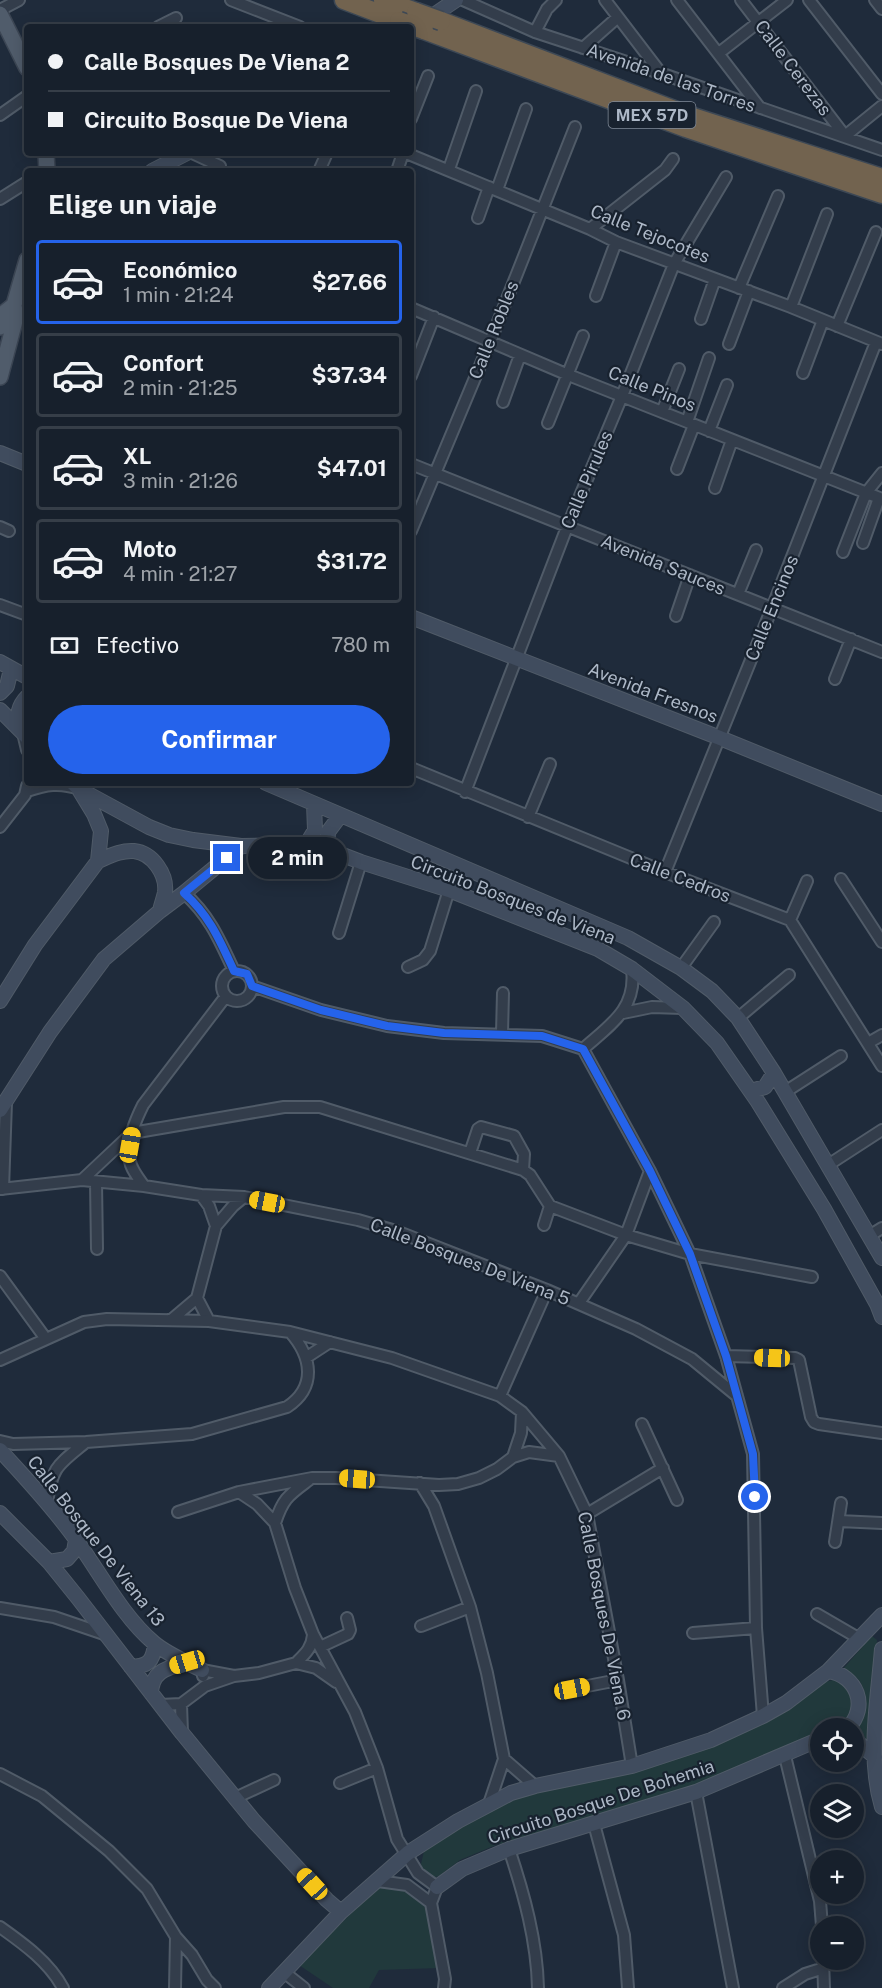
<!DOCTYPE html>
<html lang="es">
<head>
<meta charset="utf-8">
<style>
	:root { --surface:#17202c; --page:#242d38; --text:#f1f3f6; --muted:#9ea3a9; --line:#363e48; --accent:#2563eb }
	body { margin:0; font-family:"Public Sans",sans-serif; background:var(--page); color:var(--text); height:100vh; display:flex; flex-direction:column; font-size:22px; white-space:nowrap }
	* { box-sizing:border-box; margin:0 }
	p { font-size:20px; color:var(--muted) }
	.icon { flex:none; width:33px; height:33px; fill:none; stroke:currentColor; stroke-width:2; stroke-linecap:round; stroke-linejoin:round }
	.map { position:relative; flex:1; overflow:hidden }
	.drawer { position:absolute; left:24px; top:168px; width:390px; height:618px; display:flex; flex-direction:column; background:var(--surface); border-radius:6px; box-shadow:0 3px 15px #0003,0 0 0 2px var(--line) }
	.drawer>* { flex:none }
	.guide { position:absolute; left:24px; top:24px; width:390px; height:132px; border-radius:6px; box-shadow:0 3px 15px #0003,0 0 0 2px var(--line); display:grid; align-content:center; height:132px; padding:0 24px; background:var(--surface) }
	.buttons { position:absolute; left:810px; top:1718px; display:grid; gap:12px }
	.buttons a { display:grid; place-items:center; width:54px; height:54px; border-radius:50%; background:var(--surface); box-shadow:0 3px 15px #0003,0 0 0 2px var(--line); font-size:30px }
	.end { position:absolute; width:27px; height:27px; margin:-14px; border:8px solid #2563eb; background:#fff; box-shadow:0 0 0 3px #fff }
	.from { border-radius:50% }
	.bubble { position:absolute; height:42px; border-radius:21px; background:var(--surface); box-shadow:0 3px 15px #0003,0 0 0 2px var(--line); font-size:20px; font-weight:700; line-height:42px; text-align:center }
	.car { position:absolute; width:18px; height:36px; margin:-18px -9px; border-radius:8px; box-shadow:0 0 4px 2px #0007; background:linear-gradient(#f5c518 24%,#345 0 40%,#f5c518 0 76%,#345 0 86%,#f5c518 0) }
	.guide b { display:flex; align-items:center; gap:21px; height:57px; font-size:22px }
	.guide b+b { border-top:2px solid var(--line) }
	.guide i { width:15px; height:15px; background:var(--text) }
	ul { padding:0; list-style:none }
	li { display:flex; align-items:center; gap:18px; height:84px; margin:0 12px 9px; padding:0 12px; border:3px solid var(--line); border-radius:6px }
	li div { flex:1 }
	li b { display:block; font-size:22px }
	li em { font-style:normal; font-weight:700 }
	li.current { border-color:var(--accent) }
	li>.icon { width:54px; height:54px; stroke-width:1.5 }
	h2 { padding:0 24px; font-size:27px; line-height:72px }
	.pay { display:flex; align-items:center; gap:15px; height:66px; padding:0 24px; font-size:22px }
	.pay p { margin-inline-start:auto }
	.button { display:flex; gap:12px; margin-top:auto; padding:12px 24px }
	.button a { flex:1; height:69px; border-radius:36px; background:var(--accent); color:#fff; font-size:24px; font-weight:700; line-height:69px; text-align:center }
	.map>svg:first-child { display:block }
	.green { fill:#21393c }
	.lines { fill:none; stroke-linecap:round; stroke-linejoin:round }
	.street-casing { stroke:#505b68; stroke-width:14 }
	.secondary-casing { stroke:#505b68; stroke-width:16 }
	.primary-casing { stroke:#3c4654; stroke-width:18 }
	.highway-casing { stroke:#3d4855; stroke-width:21 }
	.street { stroke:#333d4b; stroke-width:10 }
	.secondary { stroke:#404c5e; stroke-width:14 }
	.primary { stroke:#505c6b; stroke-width:15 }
	.highway { stroke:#72634f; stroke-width:18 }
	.highway-bridge-casing { stroke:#3d4855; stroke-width:21; stroke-linecap:butt }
	.highway-bridge { stroke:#72634f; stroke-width:18 }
	.route { stroke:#2563eb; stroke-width:8 }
	.labels { text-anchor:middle; stroke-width:4.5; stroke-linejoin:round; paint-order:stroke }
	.shield { fill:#18222f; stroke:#808b99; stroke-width:1.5 }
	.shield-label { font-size:16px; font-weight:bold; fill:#adb8c7 }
	.street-label { font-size:18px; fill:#adb8c7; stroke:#18222f }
</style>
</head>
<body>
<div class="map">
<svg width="882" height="1988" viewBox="0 0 882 1988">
	<rect width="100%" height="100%" fill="#1f2b3b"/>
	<!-- green -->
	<path class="green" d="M872 1636 877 1640 868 1741 854 1730C861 1714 872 1691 855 1676 852 1674 845 1672 842 1670Z
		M833 1680 841 1682 854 1694C853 1699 854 1706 852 1710 847 1721 831 1728 820 1728V1731L720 1776 660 1797 601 1816 496 1845 460 1860 439 1876 431 1878 423 1874 421 1864 424 1851 467 1822 515 1793 700 1749 817 1684Z
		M383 1882 418 1892 430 1918 440 1968 379 1970 369 1988H333L299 1965Z"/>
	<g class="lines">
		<!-- street casing -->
		<g class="street-casing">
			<path id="street" d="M231 0 300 27
				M463 0 535 32 660 73 882 150
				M605 0 660 72
				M677 0 760 108
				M741 0 845 136 882 106
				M809 0 882 94
				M875 0 882 9
				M0 10 19 0
				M158 27 176 18
				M535 32 547 9 556 0
				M583 48 618 17
				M719 53 787 0
				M0 115 27 96
				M411 119 428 76
				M192 153 220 166
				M406 153 590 229 616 242 791 307 882 344
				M449 169 476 91
				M319 171 327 153
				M397 171 403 153
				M497 190 526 109
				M0 199 27 182
				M478 218 489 187
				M590 229 665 170 673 159
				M739 288 778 196
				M596 296 616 242
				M14 305 27 309
				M791 307 827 214
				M411 308 566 374 882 499
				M701 319 715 279
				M837 326 876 232
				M729 344 749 291
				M803 373 823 320
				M411 376 434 317
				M503 402 520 355
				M662 412 679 369
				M687 422 709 358
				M548 423 583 336
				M709 431 727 385
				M411 464 882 652
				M677 469 694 425
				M715 488 732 440
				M0 527 9 531
				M411 531 490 342 575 127
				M863 543 879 498
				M843 552 866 493 882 473
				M738 594 756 550
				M0 605 27 615
				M676 616 690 575
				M835 679 851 639
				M23 733 27 750
				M411 768 665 872 790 920 882 1066
				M27 791C46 785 59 782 79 789
				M465 792 567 527 622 396 674 264 726 177
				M528 817 550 764
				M0 827 25 795 27 786
				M665 872 772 608 876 342
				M841 879 882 942
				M184 893C210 916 220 941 234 971
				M790 920 807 881
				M339 933 361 862
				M408 967 423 960 430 951 449 890
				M681 968 714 922
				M222 986a15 15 0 1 1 30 0a15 15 0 1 1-30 0Z
				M252 986 321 1010 387 1026 444 1033 542 1036 583 1049 650 1171 690 1254 726 1356 753 1454 756 1628 763 1716
				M623 1013 652 1007 682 1008
				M738 1018 789 975
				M502 1033 503 993
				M868 1043 882 1035
				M583 1049C610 1025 637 1009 632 969
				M785 1092 841 1056
				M132 1133 284 1107H320L523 1170 530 1175 550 1206 544 1225
				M470 1153 478 1129 481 1127 514 1136 524 1154 523 1170
				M828 1165 882 1130
				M82 1180 132 1133
				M96 1182 97 1249
				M144 1186C139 1179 134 1173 131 1165 124 1147 135 1121 143 1105L226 996
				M0 1189 82 1180 144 1186 201 1195 244 1197 358 1220 396 1231 547 1290 636 1329 692 1359 737 1396
				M3 1189 6 1102
				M201 1195 209 1206 216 1226
				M550 1206 626 1235 690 1254 812 1277
				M869 1236 882 1228
				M0 1276 46 1339
				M197 1298 209 1321
				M579 1303 626 1235 650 1171
				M171 1320 197 1298 216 1226 233 1206 244 1197
				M726 1356 795 1358 799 1360 811 1417 814 1422 819 1424 882 1433
				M307 1357 330 1342
				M0 1360 84 1322 107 1319 209 1321 290 1332 392 1358 500 1396 522 1412 559 1456 587 1514 618 1680 632 1766
				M500 1396 547 1290
				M642 1424 677 1500
				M0 1441 13 1444 86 1442 192 1434 287 1407C317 1387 312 1357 290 1332
				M513 1457 521 1433 522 1412
				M420 1483 434 1506 470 1607 487 1673 504 1759 489 1804
				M239 1492 257 1504 275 1523 295 1588 313 1634 355 1712 377 1768 397 1839 418 1873 437 1887 431 1903 445 1979 444 1988
				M47 1503C52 1466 58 1465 86 1442
				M178 1512 239 1492 312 1478H336L439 1485 458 1484 479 1478 497 1469 513 1457 529 1452 559 1456
				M587 1514 663 1468
				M839 1521 882 1523
				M275 1523C283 1498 289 1495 309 1480
				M835 1542 841 1503
				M0 1608 54 1617 107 1635
				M817 1614 860 1639
				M421 1626 470 1607
				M693 1633 756 1628
				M320 1647 348 1634 350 1630 347 1618
				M296 1663C305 1654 312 1648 313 1635
				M203 1676 202 1670 234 1676
				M572 1689 618 1680
				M181 1704 182 1733
				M160 1705 181 1704 205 1686 234 1676 259 1673 296 1663 316 1668 336 1682
				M785 1756 820 1901 822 1926
				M504 1759 535 1786
				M0 1774 42 1796 109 1851 147 1889 176 1937 175 1988
				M340 1783 377 1768
				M696 1792 733 1988
				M235 1798 274 1780
				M594 1824 624 1935 628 1988
				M509 1849C524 1894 537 1941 538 1988
				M378 1881 407 1885 431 1903
				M0 1927C24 1944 49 1962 63 1988
				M176 1937 192 1955 207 1980 215 1988
				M823 1959 824 1988
				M285 1973 304 1988
				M783 1988 805 1974 824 1968"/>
		</g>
		<!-- secondary casing -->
		<g class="secondary-casing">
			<path id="secondary" d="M425 21 456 0
				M152 171 187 153
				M0 453 27 464
				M411 617 720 738 882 804
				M0 662 27 677
				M0 693 7 686 11 669
				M0 710 27 737
				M18 728C17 716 18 706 27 697
				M73 783 79 789 149 827 169 835 193 840 241 846 306 845 327 849 361 862 449 890 598 949 632 969 683 1008 717 1043 758 1102 824 1209 877 1304 882 1317
				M266 783 628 938 681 968 712 991 738 1018 774 1073 882 1258
				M306 845 315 830 314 804
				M327 849 328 832 340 816
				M98 861C110 856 121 850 134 851 153 853 167 875 165 892 164 898 161 905 160 911
				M0 1001 35 945 98 861 101 831 94 814 80 791
				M751 1091 765 1087 774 1073
				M0 1110 50 1032 104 959 160 911 184 893 241 846
				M0 1450C26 1479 54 1508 77 1541 100 1573 123 1617 154 1643 167 1654 186 1662 202 1670
				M0 1513 49 1562 78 1598 182 1733 254 1821 327 1900 341 1912
				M49 1562 67 1559 74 1551 76 1540
				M882 1649C878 1700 867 1757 882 1807
				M131 1667C148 1666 153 1662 155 1644
				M828 1671C857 1675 869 1707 848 1728
				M151 1693C152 1670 168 1668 187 1662
				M854 1739 875 1757
				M437 1887 462 1869 509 1849 696 1792 820 1739
				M269 1988 341 1912 408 1853 458 1821 511 1793 535 1786 632 1766 711 1740 763 1716 786 1703 828 1671 882 1615"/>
		</g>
		<!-- primary casing -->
		<g class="primary-casing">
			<path id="primary" d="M0 14 27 68
				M46 153 47 171
				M0 327 4 313 14 305
				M0 377 16 317 14 305 27 260"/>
		</g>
		<!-- highway casing -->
		<g class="highway-casing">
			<path id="highway" d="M344 0 399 21
				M383 0 416 12
				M441 21 690 116 882 178
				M424 30 686 128 882 194"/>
		</g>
		<!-- street -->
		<use href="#street" class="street"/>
		<!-- secondary -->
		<use href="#secondary" class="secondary"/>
		<!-- primary -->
		<use href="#primary" class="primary"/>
		<!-- highway -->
		<use href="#highway" class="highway"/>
		<!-- highway-bridge casing -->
		<g class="highway-bridge-casing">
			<path id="highway-bridge" d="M416 12 441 21
				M399 21 424 30"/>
		</g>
		<!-- highway-bridge -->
		<use href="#highway-bridge" class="highway-bridge"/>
	</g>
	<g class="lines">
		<!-- route -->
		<path class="route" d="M227 858 184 893C210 916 220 941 234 971L247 974 252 986 321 1010 387 1026 444 1033 542 1036 583 1049 650 1171 690 1254 726 1356 753 1454 755 1497"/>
	</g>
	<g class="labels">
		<!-- shield labels -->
		<rect class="shield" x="608.5" y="102" width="87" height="26" rx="4.5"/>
		<g class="shield-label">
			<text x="652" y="121">MEX 57D</text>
		</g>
		<!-- street labels -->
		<g class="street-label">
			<text transform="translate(793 68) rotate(53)" y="6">Calle Cerezas</text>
			<text transform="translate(671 78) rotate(19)" y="6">Avenida de las Torres</text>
			<text transform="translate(650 234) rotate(22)" y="6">Calle Tejocotes</text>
			<text transform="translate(494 330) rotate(-68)" y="6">Calle Robles</text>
			<text transform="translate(652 389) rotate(22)" y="6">Calle Pinos</text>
			<text transform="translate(587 480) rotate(-67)" y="6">Calle Pirules</text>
			<text transform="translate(663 565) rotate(22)" y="6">Avenida Sauces</text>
			<text transform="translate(772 608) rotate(-68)" y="6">Calle Encinos</text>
			<text transform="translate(653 693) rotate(21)" y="6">Avenida Fresnos</text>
			<text transform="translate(680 878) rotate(21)" y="6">Calle Cedros</text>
			<text transform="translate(513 900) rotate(21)" y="6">Circuito Bosques de Viena</text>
			<text transform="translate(470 1262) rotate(21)" y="6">Calle Bosques De Viena 5</text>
			<text transform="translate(96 1541) rotate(52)" y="6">Calle Bosque De Viena 13</text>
			<text transform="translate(604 1616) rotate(79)" y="6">Calle Bosques De Viena 6</text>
			<text transform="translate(601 1802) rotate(-18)" y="6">Circuito Bosque De Bohemia</text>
		</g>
	</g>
</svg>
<div class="buttons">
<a><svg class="icon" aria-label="locate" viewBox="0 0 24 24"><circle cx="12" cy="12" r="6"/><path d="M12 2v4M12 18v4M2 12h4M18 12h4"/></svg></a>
<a><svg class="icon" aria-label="layers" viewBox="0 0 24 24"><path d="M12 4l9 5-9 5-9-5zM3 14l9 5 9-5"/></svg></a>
<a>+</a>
<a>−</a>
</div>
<i class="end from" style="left:755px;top:1497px"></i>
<i class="end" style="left:227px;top:858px"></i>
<div class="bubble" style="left:248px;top:837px;width:99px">2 min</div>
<i class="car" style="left:130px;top:1145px;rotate:10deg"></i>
<i class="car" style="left:267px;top:1202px;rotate:281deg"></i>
<i class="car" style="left:772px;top:1358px;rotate:272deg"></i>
<i class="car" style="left:357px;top:1479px;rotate:274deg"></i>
<i class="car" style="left:187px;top:1662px;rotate:253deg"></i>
<i class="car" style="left:572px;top:1689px;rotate:79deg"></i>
<i class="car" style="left:312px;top:1884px;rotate:317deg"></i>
<div class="guide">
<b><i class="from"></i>Calle Bosques De Viena 2</b>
<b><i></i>Circuito Bosque De Viena</b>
</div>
<section class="drawer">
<h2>Elige un viaje</h2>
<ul>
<li class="current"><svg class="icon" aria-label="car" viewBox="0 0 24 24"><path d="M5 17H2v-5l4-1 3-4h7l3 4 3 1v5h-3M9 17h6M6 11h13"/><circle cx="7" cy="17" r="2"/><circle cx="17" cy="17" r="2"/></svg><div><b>Económico</b><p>1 min · 21:24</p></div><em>$27.66</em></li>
<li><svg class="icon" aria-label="car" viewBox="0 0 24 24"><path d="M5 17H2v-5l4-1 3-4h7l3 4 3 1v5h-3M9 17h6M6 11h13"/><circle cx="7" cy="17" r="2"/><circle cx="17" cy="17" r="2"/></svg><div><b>Confort</b><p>2 min · 21:25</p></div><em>$37.34</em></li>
<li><svg class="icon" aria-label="car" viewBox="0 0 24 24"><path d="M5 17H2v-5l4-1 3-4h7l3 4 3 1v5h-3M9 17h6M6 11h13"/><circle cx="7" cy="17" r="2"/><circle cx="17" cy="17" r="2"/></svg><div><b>XL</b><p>3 min · 21:26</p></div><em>$47.01</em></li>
<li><svg class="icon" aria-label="car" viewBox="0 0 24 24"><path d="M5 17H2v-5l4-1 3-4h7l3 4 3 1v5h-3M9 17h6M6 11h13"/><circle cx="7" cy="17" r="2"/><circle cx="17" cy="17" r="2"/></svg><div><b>Moto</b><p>4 min · 21:27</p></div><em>$31.72</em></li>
</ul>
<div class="pay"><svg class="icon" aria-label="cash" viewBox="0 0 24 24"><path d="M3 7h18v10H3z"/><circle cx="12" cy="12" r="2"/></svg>Efectivo<p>780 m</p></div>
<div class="button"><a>Confirmar</a></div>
</section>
</div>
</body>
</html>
